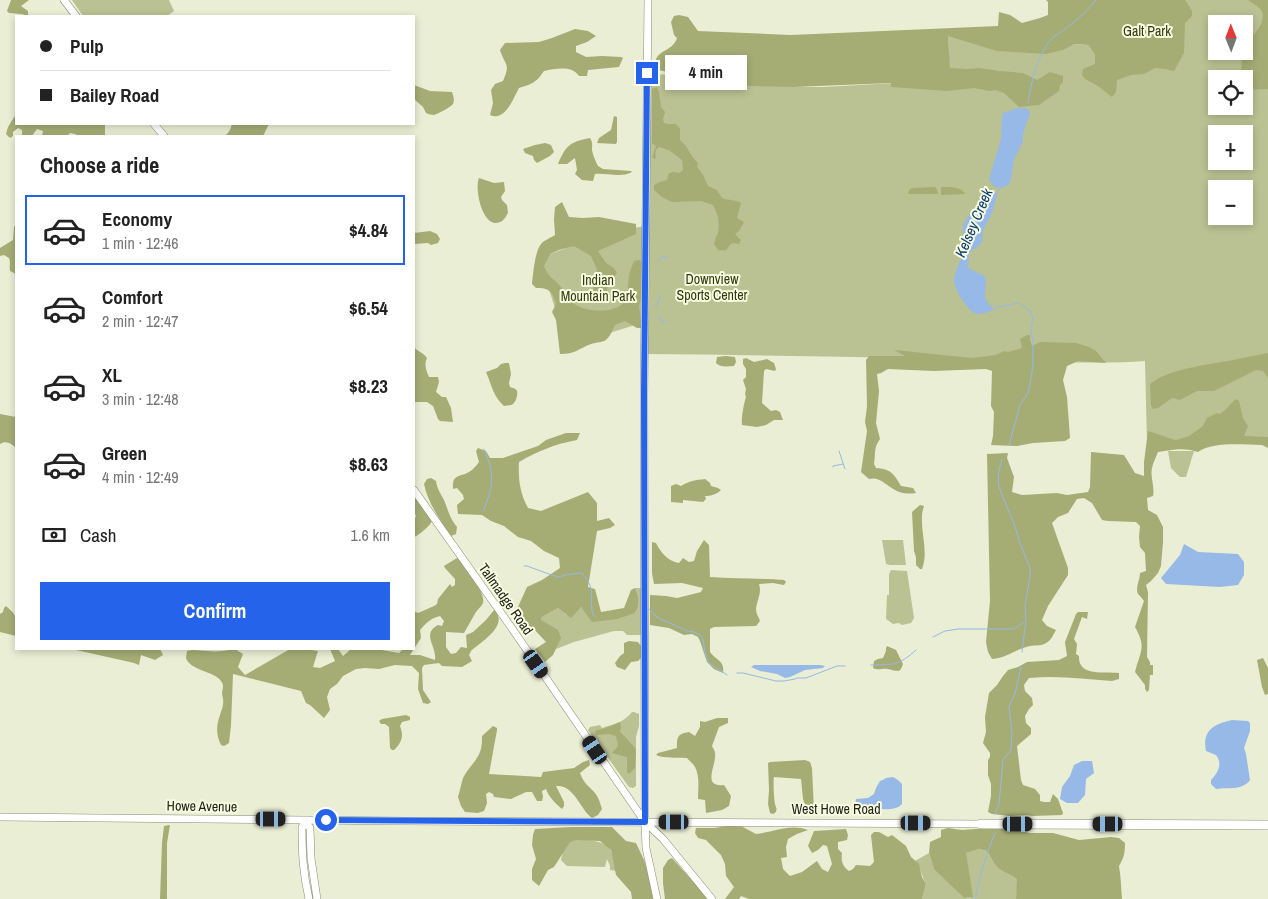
<!DOCTYPE html>
<html lang="en">
<head>
<meta charset="utf-8">
<style>
	:root { --surface:#fff; --page:#f6f6f6; --text:#222; --muted:#767676; --line:#e0e0e0; --accent:#2563eb }
	body { margin:0; font-family:"Archivo Narrow",sans-serif; background:var(--page); color:var(--text); height:100vh; display:flex; flex-direction:column; font-size:19px; white-space:nowrap }
	* { box-sizing:border-box; margin:0 }
	p { font-size:16px; color:var(--muted) }
	.icon { flex:none; width:28px; height:28px; fill:none; stroke:currentColor; stroke-width:2; stroke-linecap:round; stroke-linejoin:round }
	.map { position:relative; flex:1; overflow:hidden }
	.side { position:absolute; left:15px; top:135px; width:400px; height:515px; display:flex; flex-direction:column; background:var(--surface); border-radius:0px; box-shadow:0 2px 8px #0003 }
	.side>* { flex:none }
	.hud { position:absolute; left:15px; top:15px; width:400px; height:110px; border-radius:0px; box-shadow:0 2px 8px #0003; display:grid; align-content:center; height:110px; padding:0 25px; background:var(--surface) }
	.needle { width:32px; rotate:359deg }
	.fabs { position:absolute; left:1208px; top:15px; display:grid; gap:10px }
	.fabs a { display:grid; place-items:center; width:45px; height:45px; border-radius:0px; background:var(--surface); box-shadow:0 2px 8px #0003; font-size:25px }
	.end { position:absolute; width:22px; height:22px; margin:-11px; border:6px solid #2563eb; background:#fff; box-shadow:0 0 0 2px #fff }
	.from { border-radius:50% }
	.bubble { position:absolute; height:35px; border-radius:0px; background:var(--surface); box-shadow:0 2px 8px #0003; font-size:16px; font-weight:700; line-height:35px; text-align:center }
	.car { position:absolute; width:15px; height:30px; margin:-15px -8px; border-radius:6px; box-shadow:0 0 4px 1px #0007; background:linear-gradient(#222 24%,#8ab4d8 0 40%,#222 0 76%,#8ab4d8 0 86%,#222 0) }
	.hud b { display:flex; align-items:center; gap:18px; height:48px; font-size:19px }
	.hud b+b { border-top:1px solid var(--line) }
	.hud i { width:12px; height:12px; background:var(--text) }
	ul { padding:0; list-style:none }
	li { display:flex; align-items:center; gap:15px; height:70px; margin:0 10px 8px; padding:0 15px; border:2px solid transparent; border-radius:0px }
	li div { flex:1 }
	li b { display:block; font-size:19px }
	li em { font-style:normal; font-weight:700 }
	li.selected { border-color:var(--accent) }
	li>.icon { width:45px; height:45px; stroke-width:1.5 }
	h2 { padding:0 25px; font-size:22px; line-height:60px }
	.pay { display:flex; align-items:center; gap:12px; height:55px; padding:0 25px; font-size:19px }
	.pay p { margin-inline-start:auto }
	.primary-button { display:flex; gap:10px; margin-top:auto; padding:10px 25px }
	.primary-button a { flex:1; height:58px; border-radius:0px; background:var(--accent); color:#fff; font-size:20px; font-weight:700; line-height:58px; text-align:center }
	.map>svg:first-child { display:block }
	.green { fill:#bac192; fill-rule:evenodd }
	.forest { fill:#a5ad75; fill-rule:evenodd }
	.water { fill:#96b9e7 }
	.lines { fill:none; stroke-linecap:round; stroke-linejoin:round }
	.stream { stroke:#96b9e7; stroke-width:1 }
	.minor-casing { stroke:#888c74; stroke-width:8 }
	.major-casing { stroke:#888c74; stroke-width:10 }
	.minor { stroke:#fff; stroke-width:7 }
	.major { stroke:#fff; stroke-width:9 }
	.route { stroke:#2563eb; stroke-width:6 }
	.labels { text-anchor:middle; stroke-width:4; stroke-linejoin:round; paint-order:stroke }
	.park-label { font-size:14px; fill:#35390e; stroke:#f7fce1 }
	.street-label { font-size:14px; fill:#1e1f16; stroke:#f7fce1 }
	.water-label { font-size:15px; font-style:italic; fill:#0e3e74; stroke:#f7fce1 }
</style>
</head>
<body>
<div class="map">
<svg width="1268" height="899" viewBox="0 0 1268 899">
	<rect width="100%" height="100%" fill="#eaeed4"/>
	<!-- green -->
	<path class="green" d="M72 0H169L174 11 167 16H83Z
		M1126 0H1268V444H1147L1145 361C1090 365 1034 360 978 359 867 357 756 355 645 354V322L567 346 539 258C573 246 611 230 646 226L647 73 794 87H823L950 80 948 36 1088 45 1095 55ZM1216 24H1244V51H1216ZM1216 79H1244V106H1216ZM1216 134H1244V161H1216ZM1216 189H1244V216H1216Z
		M1168 451H1194L1186 477H1180L1171 468Z
		M882 540H903L906 565H890L886 564Z
		M891 570 907 571 914 618 911 623 902 625 899 623 893 624 886 619 887 595H889V574Z
		M635 588H642L641 635H627L623 631H614L574 642 556 649 541 620 542 617 558 608 562 610 566 615 581 607 586 613H635C641 603 639 598 635 588Z
		M632 712H634L639 714V726L636 737V786L633 788 629 787 588 730 590 727 600 725 602 728C615 724 623 723 632 712Z
		M566 839C578 840 606 838 611 851 613 857 614 864 616 871L610 870V866L607 859 605 867 567 866 561 860Z
		M979 849 987 851C991 857 994 865 999 869 1005 873 1012 875 1018 879L1016 899H922L926 884C922 877 921 867 915 861L929 853 934 868 964 898 972 897C971 883 967 868 965 853Z"/>
	<!-- forest -->
	<path class="forest" d="M11 0H29L21 6 28 11V16L22 14 9 13 7 11Z
		M1046 0H1185L1192 11V16L1185 23 1184 53 1174 71 1165 69 1155 68 1144 74 1131 75 1117 80 1116 92 1112 97 1098 86 1085 79 1082 75 1083 69 1095 64V55L1088 45 1074 44 1063 50 1046 54 997 51 948 36 950 68 967 69 979 68 999 71 1023 73 1037 80 1050 72 1063 76V82L1060 85 1059 91 1039 105 1019 107 1004 93 995 90 990 91 974 88 947 91 891 87V83L794 87 714 85 688 75 657 70C650 49 672 54 677 38L674 35 671 22 674 16 679 15 688 17 698 31 791 35 998 26 999 12 1010 15 1022 23 1040 18 1048 15V2Z
		M1248 0H1268V89L1244 90V79H1240L1242 60 1237 51H1244V45L1247 43C1253 36 1268 21 1261 10 1258 6 1252 3 1248 0Z
		M575 29 588 31 596 36 587 42 576 46V52L586 57 602 56 621 57 623 58 619 67 588 70 587 76H579C571 65 556 69 544 71 536 83 532 84 519 88 513 99 505 122 490 115L493 103 491 90 495 84 503 81C511 63 505 66 500 50L505 43 539 42 552 38Z
		M414 85 430 91 452 92C453 95 455 100 453 104 451 107 438 114 434 115 432 115 428 114 426 113L423 107 414 99Z
		M657 87 659 92 661 107 665 112 663 119 664 123 668 124H676L680 129V140C688 146 690 156 698 163L697 167 703 175 708 186 717 190 722 198C729 201 735 199 741 203L737 218 744 222 739 231 735 234 741 240 739 244 732 243C725 249 731 251 718 250L714 244C715 240 716 237 718 233 720 223 718 213 713 205L701 201 672 202 662 197 654 190V185L660 182 667 180 669 173 673 172 679 173 683 170 682 160 669 150 659 147C655 150 655 153 656 158L654 159 652 157 656 146 652 143V89Z
		M16 114V124H105V136H79L75 134 70 133 67 136H42L43 131 37 129 32 136H22V130L18 128 13 132V136L10 138 6 134 8 127Z
		M614 116 617 117V142L616 144 597 143 599 138 611 130Z
		M232 124H269L263 136H223C229 134 230 130 232 124Z
		M590 138C593 143 592 145 592 150 593 156 596 162 598 166L603 169 631 171 632 172C621 178 608 173 595 174L593 181 582 180 575 174 577 170 575 158 567 164H558C566 145 570 142 590 138Z
		M545 143 551 145 554 152 550 156 537 163 534 160 533 156 525 153 523 149 535 145Z
		M479 178 494 183 504 182 505 191 501 197 502 200 507 205 508 213C506 216 504 221 500 222 483 230 474 189 479 178Z
		M935 187 937 189 938 194H909L908 193 910 189 913 188Z
		M941 187C950 187 959 186 965 193L964 194 941 195Z
		M562 202 569 217 583 218 599 217 636 224V234L598 251 606 263 614 268 617 273C610 283 606 283 607 298L596 303 591 301 597 269 591 256 574 246 559 250 550 254 544 266C549 279 554 278 561 287 565 293 569 301 576 305 587 312 615 314 624 302 628 297 628 283 629 276 630 271 632 266 634 261L640 260 644 265 641 299 639 306 640 312 641 328H637L625 321 615 325C613 329 611 335 607 339 603 343 596 342 591 344 578 349 575 354 560 354L556 320 552 312 556 304C553 292 549 287 536 288L532 284C533 274 535 251 541 244 544 240 551 238 555 235L554 219 555 207Z
		M16 224V274L10 271C9 267 11 263 9 258L4 255 0 256V248L13 240 14 227Z
		M430 231 437 234 440 239 438 243 431 245 428 243 414 244V233Z
		M1027 335H1030V340L1032 346 1040 342 1076 343 1089 347 1096 351 1106 363 1078 361 1067 366 1063 380 1067 397 1070 438 1065 441 1033 443 1017 446 991 445 993 436 994 412 991 406 992 371 986 369 934 371 888 369 881 373 877 374 879 391 876 423 880 439C873 449 876 453 874 464L876 468C891 469 894 474 901 486L913 488 916 493C908 494 902 494 895 490 886 485 879 476 869 479L861 472 867 431 865 422 867 406 866 360 869 356H905L894 350 972 358 996 355 1004 351 1008 352 1022 348 1020 339Z
		M414 347C418 352 423 352 427 358 424 365 426 370 429 377H438L439 382 436 392 442 397H446L451 408 453 422 440 421 438 419 433 406 427 402H414Z
		M1268 353V378L1263 371 1256 370 1214 391H1197L1180 400 1172 398 1158 408 1153 409 1151 405 1150 384C1170 368 1208 365 1233 360 1245 358 1256 355 1268 353Z
		M726 356 735 357 736 362 734 366C728 366 721 368 716 363L717 357Z
		M746 358 754 362 767 359 774 363 776 369 775 371 766 369 764 371 762 403 771 411 776 410 780 412 783 420H774L766 425 757 427 742 425C741 418 744 403 746 397L745 394 746 389 743 380 746 377V369L743 364V359Z
		M505 363H509L511 374 509 383 510 387C512 388 516 388 517 391 518 394 516 402 513 404 511 406 507 405 504 406 493 396 492 386 486 372L497 368 501 364Z
		M1236 399 1239 401 1243 418 1248 426 1244 436 1268 437V448L1262 445C1243 445 1214 441 1198 452 1182 447 1174 450 1158 452 1156 457 1153 463 1152 468 1150 477 1155 487 1153 496L1147 498 1148 510 1157 515 1163 527V542L1161 566 1158 573 1151 581 1146 585 1148 592 1147 657 1150 662V665H1153V675H1150L1149 690 1147 692 1145 689V685L1135 672C1140 651 1147 648 1135 627L1144 601C1142 598 1140 596 1138 594 1135 588 1140 580 1140 573L1146 571 1145 553 1140 547 1139 537 1140 526 1136 522 1108 521 1102 520 1092 503 1084 498 1077 499 1068 513 1058 517 1052 523 1068 568V575L1048 606 1042 620 1047 626 1056 630C1053 635 1051 641 1046 643 1042 646 1036 645 1030 646 1015 649 1008 658 992 659L988 652 986 642 990 601 987 454 1008 453 1007 458 1014 477 1012 492 1022 495 1057 493 1067 495 1088 492 1090 487 1091 452 1124 455 1135 473 1144 476V462L1148 431 1172 439 1176 440 1183 438 1189 436 1203 426 1207 418 1217 413 1220 414C1226 410 1230 404 1236 399Z
		M0 414 16 417V448C11 444 7 440 0 444Z
		M566 433H580L577 440C555 444 538 451 519 462 518 479 520 493 528 508L541 511 588 492 597 503V521L609 518 615 525 610 528 597 531 588 587 595 589 601 612 624 608 631 590 635 588C639 598 641 603 635 613L617 619 592 622 581 607 571 618C566 615 563 611 558 608L542 617 541 620 558 630 561 638 553 655 545 662 535 649 546 642 533 628 527 631 523 629 517 609 527 587 542 580 560 568 559 558 544 551 531 541 518 537 504 526 491 521 482 515 458 514 457 505 464 499 463 495 457 488 453 489C452 475 458 477 467 473 472 471 476 466 479 462L476 451 478 448 486 451 490 458H503L538 446 546 440Z
		M431 478 436 481C437 489 441 494 444 500 448 510 450 519 457 527L456 534 451 536C440 520 428 503 424 484L427 479Z
		M705 479 710 483 711 486 718 488 721 490C717 494 711 496 705 496L706 499 703 502 683 500V503L671 502V486L676 484 681 486C689 481 696 480 705 479Z
		M414 497H416L432 521C430 526 418 536 414 537V520L416 516 414 512Z
		M920 505 924 506C917 525 930 549 922 569H920L916 565V557L914 551 912 512Z
		M704 540 709 545 710 577C735 579 759 578 784 580L786 582 784 585 773 583 759 584C762 593 757 600 756 609 756 614 759 617 760 621L756 626 714 627 710 629V652C717 661 725 661 723 673L714 669 707 662 700 641 698 637 692 634 684 635 669 628 650 625V595L666 596 677 598 701 592 703 588 682 583 654 584 652 573V542L656 543C661 553 668 561 679 563L683 558 689 562 694 561 697 551Z
		M457 558 461 562C467 571 486 592 483 603 482 606 478 609 476 612 472 619 468 626 464 633L446 632V647L451 654 456 653 461 647 467 648 466 635 473 632 486 620 494 610C510 625 481 642 471 651L469 655 472 661 462 667 442 666 439 663 424 665 422 668 423 690 431 702 428 704 423 703 418 689 419 673 412 666 395 665 379 669 365 668 356 669 343 676 337 684 330 689 327 697 330 710 324 718 310 705 306 703 301 691 233 674 231 725 229 743 224 746 221 745C216 735 216 726 220 715 221 711 223 707 223 704 224 700 222 696 222 692 223 688 224 685 221 681 216 672 189 670 186 658 186 657 187 652 187 651 194 649 199 651 207 651 216 652 225 651 235 649L243 654 238 667 245 675 290 649H305L318 651 313 667 320 668 335 661 330 649H338L343 656 351 649H376L399 653 403 649H414V611L418 613 434 606 437 604 438 599 450 584 452 587 455 585V579L445 568 444 566ZM440 616 444 621 442 626 438 625C421 634 437 646 435 660L420 655H410L421 638 420 630C426 623 431 618 440 616Z
		M6 606C20 618 16 619 16 636L0 632V614L3 612 4 608Z
		M1078 612H1088L1087 619 1082 617 1074 639 1077 644 1076 654 1079 656C1078 677 1104 671 1119 673V679L1112 681C1084 679 1057 675 1029 678L1024 685 1025 691 1032 698 1033 705 1029 709 1025 716 1026 723 1031 728V734L1017 746 1021 780 1023 785 1035 789 1040 795V801L1044 802H1050L1053 794 1058 799 1063 813 1062 815 1032 816 1027 815 1010 816 992 814 988 812 991 796V784L988 775V760L990 757V753L983 743 986 732 985 717 989 693 997 685 1003 676 1008 670 1018 667 1027 662 1059 660 1067 656 1065 642 1076 614Z
		M629 641 638 642 641 646V658L638 661 631 662 625 670 617 667 615 663 620 656 624 653V643Z
		M887 646 896 650 903 664 901 669 899 671C895 671 892 670 888 669 882 668 879 671 873 668L874 661 878 659 883 658 886 651V648Z
		M72 649H160L163 655 155 660 141 655 139 665 134 663Z
		M1263 658 1268 668V694L1265 695 1262 687 1257 660Z
		M406 715 410 717V720L402 722 400 726C404 736 402 742 394 750H392L390 748 389 727 385 724H381L379 721 382 719Z
		M717 718H728V723L719 727 712 746C713 748 715 751 715 753 717 764 701 788 724 785L731 796 729 806 722 810 706 813 705 800 698 799C698 789 700 776 695 767 693 763 690 762 687 758 677 757 665 759 656 755L658 753 677 748C677 737 677 734 689 732L695 736 700 727V721L705 722Z
		M620 722 621 727 620 732C626 737 630 743 635 748L636 752 635 768 629 774 627 772V757L612 753 618 746 616 736 609 734 596 735 595 731C597 730 599 730 602 729 606 728 615 724 620 722Z
		M493 726 497 728V730L489 774 541 777 543 772 574 768 583 762 589 760 590 765 580 773C584 784 588 785 595 793 599 798 600 803 602 809L598 815 592 818C580 809 574 784 556 786L564 802V806L562 809C555 803 549 797 546 789L542 791 543 797 542 801H537L532 792H526L511 799 494 797 493 794 489 792 486 794 487 803 484 811 478 813 465 812 461 806 458 797C460 791 461 784 463 778 468 768 476 762 480 752 482 747 482 741 482 736Z
		M805 760 810 762 812 768 814 811 811 814 808 813 803 799 801 779 774 777C773 782 774 799 775 804 777 812 777 804 776 812L773 814 770 813 768 804 769 790 768 763 770 762Z
		M170 825 167 843V899H160L162 843 164 826Z
		M732 825 741 826 756 834C773 832 792 823 808 830L797 834 788 839 786 847 787 857 781 858 783 869 790 876 802 872 817 861 822 869 828 872 832 864 827 846 823 845 818 850 812 853 808 846 814 831 846 829 848 835 847 840 838 842V849L842 853C841 861 842 866 849 871L853 869 856 865 870 866 874 862 871 835 874 832H879L888 837 892 835 906 846 911 857 919 864 922 877 926 884 922 899H749L741 896 739 899H725L734 887 726 876 725 864 721 855 706 840 698 838 695 833 696 828H715Z
		M571 827H612L626 841 636 843 645 862 651 884 653 899H632L631 892 616 875 611 850 600 841 576 840 570 842 554 867 548 870 539 886 532 880V869L536 859 532 845 533 835 535 829Z
		M948 828 962 830 988 828 1015 830 1030 833H1053L1079 840 1111 837 1119 838 1125 843C1125 852 1124 858 1119 866 1121 877 1121 888 1122 899H1016L1017 879C1012 875 1005 873 999 869 994 865 991 857 987 851L979 849 966 853 973 897 964 898 934 869 929 853 930 842 941 837V830Z
		M672 858 705 895 709 899H665L663 883V868L668 860Z"/>
	<!-- water -->
	<path class="water" d="M1018 108H1025L1029 110 1030 113 1023 134V142L1014 159 1011 180 1007 186C998 189 993 188 989 179L1001 139 1002 118 1003 113Z
		M993 191 996 193 997 196 992 213 983 230 982 241 980 245 970 252 969 254 968 268 984 276 986 279 985 299 994 310C989 311 984 314 979 314 969 315 954 289 954 280 955 270 961 259 966 250L963 246 964 235 963 229V225L971 212C974 211 979 210 983 209 988 206 987 197 993 191Z
		M1184 544 1198 552 1238 554 1244 562V575L1238 585 1220 587 1166 584 1161 578 1180 555Z
		M754 665H820L825 666 823 668 805 670 790 677 785 678 777 674 760 671 751 667Z
		M1232 720 1248 721 1250 723V731L1244 748 1246 754 1250 780C1242 791 1228 787 1216 789L1211 784V780C1218 773 1223 764 1216 755L1206 751C1202 730 1214 724 1232 720Z
		M1082 761H1092L1094 773 1086 779 1085 795 1078 803H1067L1060 799 1062 787 1070 776 1074 765Z
		M893 777 898 780 902 784V804C894 814 866 807 855 805L856 799 868 798 874 794 876 788 880 781 883 780 886 778Z"/>
	<g class="lines">
		<!-- stream -->
		<path class="stream" d="M1028 103C1031 83 1039 48 1055 36 1071 25 1084 15 1096 0
			M996 196 1000 188
			M658 262 662 257H668
			M657 305 659 301 660 295
			M656 306V307
			M994 308 1018 303 1022 305 1031 312 1033 319 1031 329 1033 343V365L1030 384 1028 393 1020 405 1009 445
			M660 316 662 322H664
			M666 322 668 321
			M839 451 845 469
			M1002 460C999 469 997 478 999 487L1014 524 1020 543 1030 568V576L1025 607 1026 619 1022 652
			M833 467V466L843 464
			M483 511C494 486 495 475 484 449
			M524 566H527L546 573 558 577 570 574 582 573C598 592 588 596 593 615L596 617
			M649 609 658 618 688 631 694 632 700 635 703 640 705 652 709 663 727 675
			M933 637 945 631 958 629H1014L1024 622
			M871 665C892 665 900 665 916 650
			M737 673H743L776 681H784L795 679 797 678H806L837 666H845
			M995 814 999 804 1003 760 1011 750 1012 734 1009 707 1015 694 1021 667
			M975 899C980 876 986 854 995 833"/>
		<!-- minor casing -->
		<g class="minor-casing">
			<path id="minor" d="M64 0 76 16
				M648 0 644 394 645 822 646 848 657 899
				M154 124 164 136
				M414 490 511 627 645 822 663 839 712 899
				M0 817 405 821 981 824
				M307 820 306 823 302 827C302 853 303 873 309 899
				M306 823 310 828 311 858 317 899"/>
		</g>
		<!-- major casing -->
		<g class="major-casing">
			<path id="major" d="M981 824 1268 825"/>
		</g>
		<!-- minor -->
		<use href="#minor" class="minor"/>
		<!-- major -->
		<use href="#major" class="major"/>
	</g>
	<g class="lines">
		<!-- route -->
		<path class="route" d="M326 820 645 822 644 394 647 73"/>
	</g>
	<g class="labels">
		<!-- park labels -->
		<g class="park-label">
			<text x="1147" y="36">Galt Park</text>
			<text x="712" y="284">Downview<tspan x="712" dy="16">Sports Center</tspan></text>
			<text x="598" y="285">Indian<tspan x="598" dy="16">Mountain Park</tspan></text>
		</g>
		<!-- street labels -->
		<g class="street-label">
			<text transform="translate(506 599) rotate(55)" y="5">Tallmadge Road</text>
			<text transform="translate(202 806) rotate(1)" y="5">Howe Avenue</text>
			<text x="836" y="814">West Howe Road</text>
		</g>
		<!-- water labels -->
		<g class="water-label">
			<text transform="translate(974 223) rotate(-67)" y="5">Kelsey Creek</text>
		</g>
	</g>
</svg>
<div class="fabs">
<a><svg class="needle" viewBox="-14 -14 28 28"><path d="M0-13l5 13h-10z" fill="#e53935"/><path d="M0 13l5-13h-10z" fill="#767676"/></svg></a>
<a><svg class="icon" aria-label="locate" viewBox="0 0 24 24"><circle cx="12" cy="12" r="6"/><path d="M12 2v4M12 18v4M2 12h4M18 12h4"/></svg></a>
<a>+</a>
<a>−</a>
</div>
<i class="end from" style="left:326px;top:820px"></i>
<i class="end" style="left:647px;top:73px"></i>
<div class="bubble" style="left:665px;top:55px;width:82px">4 min</div>
<i class="car" style="left:536px;top:664px;rotate:145deg"></i>
<i class="car" style="left:595px;top:750px;rotate:326deg"></i>
<i class="car" style="left:271px;top:819px;rotate:90deg"></i>
<i class="car" style="left:674px;top:822px;rotate:270deg"></i>
<i class="car" style="left:916px;top:823px;rotate:90deg"></i>
<i class="car" style="left:1018px;top:824px;rotate:90deg"></i>
<i class="car" style="left:1108px;top:824px;rotate:270deg"></i>
<div class="hud">
<b><i class="from"></i>Pulp</b>
<b><i></i>Bailey Road</b>
</div>
<section class="side">
<h2>Choose a ride</h2>
<ul>
<li class="selected"><svg class="icon" aria-label="car" viewBox="0 0 24 24"><path d="M5 17H2v-5l4-1 3-4h7l3 4 3 1v5h-3M9 17h6M6 11h13"/><circle cx="7" cy="17" r="2"/><circle cx="17" cy="17" r="2"/></svg><div><b>Economy</b><p>1 min · 12:46</p></div><em>$4.84</em></li>
<li><svg class="icon" aria-label="car" viewBox="0 0 24 24"><path d="M5 17H2v-5l4-1 3-4h7l3 4 3 1v5h-3M9 17h6M6 11h13"/><circle cx="7" cy="17" r="2"/><circle cx="17" cy="17" r="2"/></svg><div><b>Comfort</b><p>2 min · 12:47</p></div><em>$6.54</em></li>
<li><svg class="icon" aria-label="car" viewBox="0 0 24 24"><path d="M5 17H2v-5l4-1 3-4h7l3 4 3 1v5h-3M9 17h6M6 11h13"/><circle cx="7" cy="17" r="2"/><circle cx="17" cy="17" r="2"/></svg><div><b>XL</b><p>3 min · 12:48</p></div><em>$8.23</em></li>
<li><svg class="icon" aria-label="car" viewBox="0 0 24 24"><path d="M5 17H2v-5l4-1 3-4h7l3 4 3 1v5h-3M9 17h6M6 11h13"/><circle cx="7" cy="17" r="2"/><circle cx="17" cy="17" r="2"/></svg><div><b>Green</b><p>4 min · 12:49</p></div><em>$8.63</em></li>
</ul>
<div class="pay"><svg class="icon" aria-label="cash" viewBox="0 0 24 24"><path d="M3 7h18v10H3z"/><circle cx="12" cy="12" r="2"/></svg>Cash<p>1.6 km</p></div>
<div class="primary-button"><a>Confirm</a></div>
</section>
</div>
</body>
</html>
